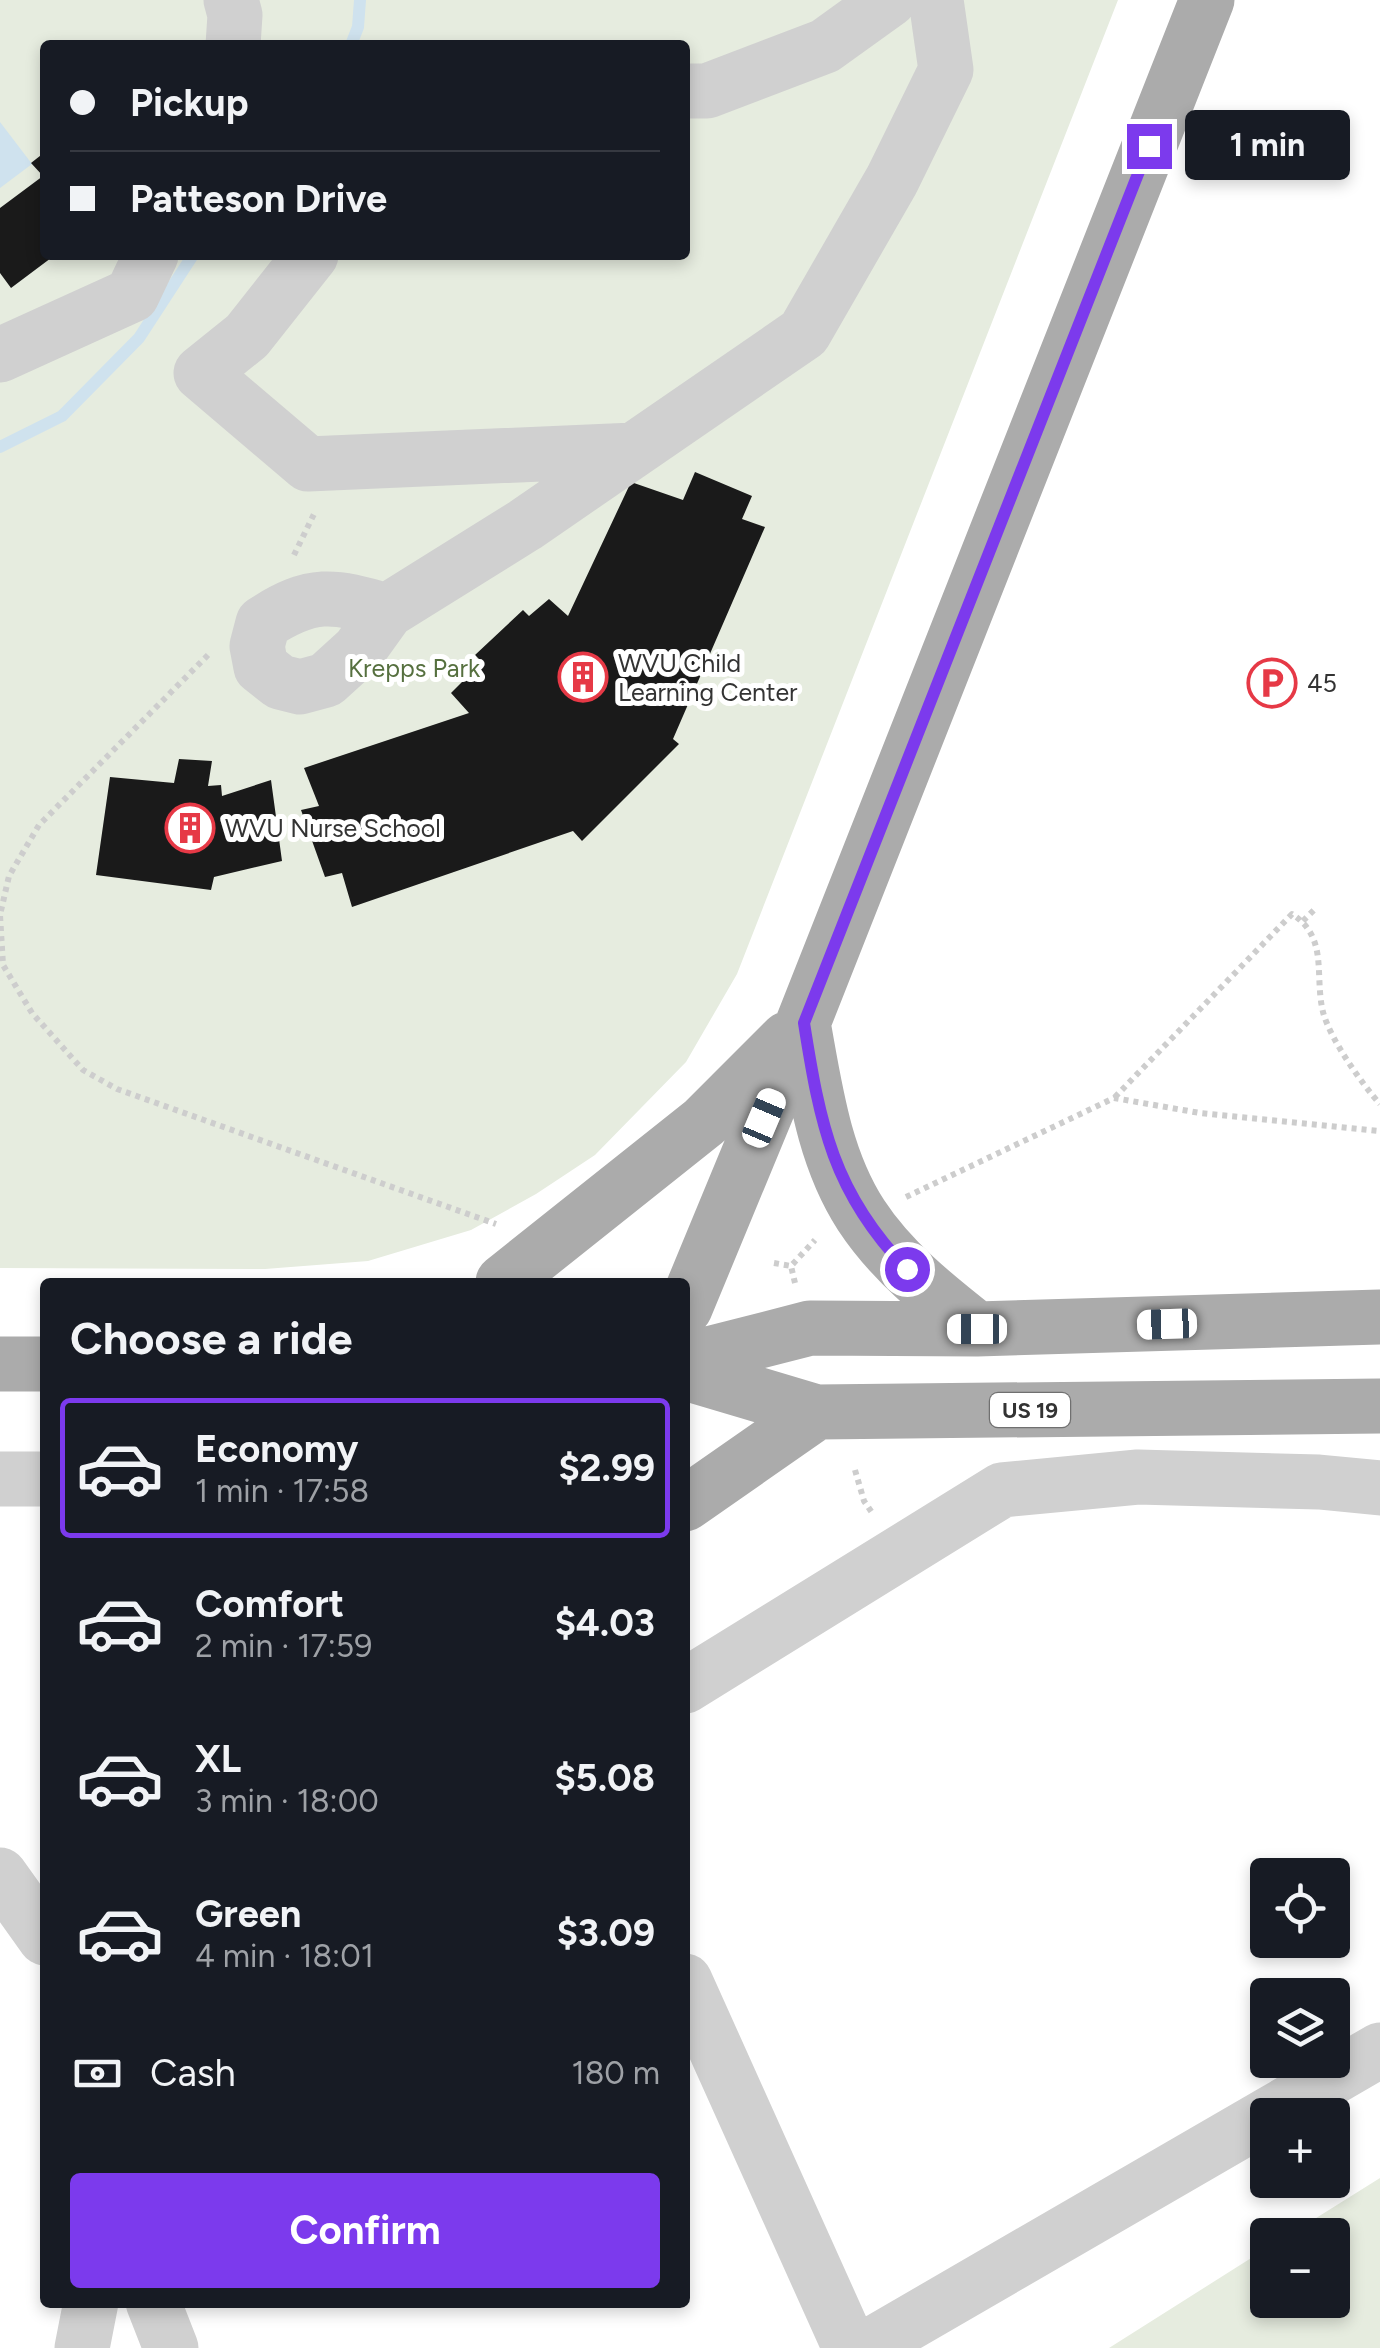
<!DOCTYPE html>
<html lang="en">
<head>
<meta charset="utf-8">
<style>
	:root { --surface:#171b24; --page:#242831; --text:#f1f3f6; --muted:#9ea1a6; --line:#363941; --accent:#7c3aed }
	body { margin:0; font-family:Figtree,sans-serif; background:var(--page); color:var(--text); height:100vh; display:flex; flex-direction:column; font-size:38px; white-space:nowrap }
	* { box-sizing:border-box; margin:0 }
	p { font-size:32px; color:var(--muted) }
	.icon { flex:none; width:55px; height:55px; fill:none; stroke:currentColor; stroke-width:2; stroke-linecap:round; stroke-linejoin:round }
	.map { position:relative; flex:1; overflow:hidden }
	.side { position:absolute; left:40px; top:1278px; width:650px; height:1030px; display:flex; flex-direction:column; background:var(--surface); border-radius:10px; box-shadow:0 5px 15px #0003 }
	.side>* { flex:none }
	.guide { position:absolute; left:40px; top:40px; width:650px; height:220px; border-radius:10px; box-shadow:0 5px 15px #0003; display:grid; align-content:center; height:220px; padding:0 30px; background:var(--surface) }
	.tools { position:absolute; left:1250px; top:1858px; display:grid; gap:20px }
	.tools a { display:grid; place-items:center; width:100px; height:100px; border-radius:10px; background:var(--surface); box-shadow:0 5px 15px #0003; font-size:50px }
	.end { position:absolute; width:45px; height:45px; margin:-22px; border:12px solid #7c3aed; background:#fff; box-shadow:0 0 0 5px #fff }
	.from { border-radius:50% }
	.bubble { position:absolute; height:70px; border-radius:10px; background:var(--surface); box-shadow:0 5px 15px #0003; font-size:32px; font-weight:700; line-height:70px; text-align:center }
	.car { position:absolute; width:30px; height:60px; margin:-30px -15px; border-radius:12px; box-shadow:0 0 8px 2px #0007; background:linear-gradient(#fff 24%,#345 0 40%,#fff 0 76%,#345 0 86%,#fff 0) }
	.guide b { display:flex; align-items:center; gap:35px; height:95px; font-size:38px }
	.guide b+b { border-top:2px solid var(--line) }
	.guide i { width:25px; height:25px; background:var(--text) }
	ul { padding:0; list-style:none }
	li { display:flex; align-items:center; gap:30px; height:140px; margin:0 20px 15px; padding:0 10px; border:5px solid transparent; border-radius:10px }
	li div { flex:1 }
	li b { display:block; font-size:38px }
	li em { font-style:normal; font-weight:700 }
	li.active { border-color:var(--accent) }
	li>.icon { width:90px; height:90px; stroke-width:1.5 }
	h2 { padding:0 30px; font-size:45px; line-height:120px }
	.pay { display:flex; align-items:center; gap:25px; height:110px; padding:0 30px; font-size:38px }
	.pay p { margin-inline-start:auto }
	.button { display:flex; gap:20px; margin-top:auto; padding:20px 30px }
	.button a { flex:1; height:115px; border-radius:10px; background:var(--accent); color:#fff; font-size:40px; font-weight:700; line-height:115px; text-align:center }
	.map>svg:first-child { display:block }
	.green { fill:#e6ecdf; fill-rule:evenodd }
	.water { fill:#cfe2ee }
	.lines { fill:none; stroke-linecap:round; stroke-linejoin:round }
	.stream { stroke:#cfe2ee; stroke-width:12 }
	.building { fill:#1a1a1a }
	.path { stroke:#cdcdcd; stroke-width:6; stroke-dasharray:5 5; stroke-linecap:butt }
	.minor { stroke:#d0d0d0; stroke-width:55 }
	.major { stroke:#ababab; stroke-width:55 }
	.route { stroke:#7c3aed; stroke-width:12 }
	.labels { text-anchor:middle; stroke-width:10; stroke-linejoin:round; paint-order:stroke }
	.shield { fill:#fff; stroke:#707070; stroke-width:2.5 }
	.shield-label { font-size:22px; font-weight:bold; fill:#333 }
	.poi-label { font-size:25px; fill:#333; stroke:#fff; text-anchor:start }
	.park-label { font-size:25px; fill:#56703f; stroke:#fff }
</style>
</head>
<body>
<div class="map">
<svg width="1380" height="2348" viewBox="0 0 1380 2348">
	<rect width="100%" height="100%" fill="#fff"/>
	<!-- green -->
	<path class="green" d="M0 0H1118L737 974 686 1062 595 1155 536 1194 471 1230 368 1261 265 1269 0 1268ZM45 45H685V255H45Z
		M1380 2178V2348H1109L1267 2248 1268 2300H1332V2235H1289Z"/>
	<!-- water -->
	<path class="water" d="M0 122 32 164 0 188Z"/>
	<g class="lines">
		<!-- stream -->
		<path class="stream" d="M351 45 358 27 360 0
			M0 447 62 416 139 338 193 255"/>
	</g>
	<!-- building -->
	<path class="building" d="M45 152V255H55L11 288 0 273V208L43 176 31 163Z
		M695 472 752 496 742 519 765 527 673 739 679 744 582 841 573 831 352 907 342 873 325 877 301 810 319 806 304 768 469 713 451 693 482 662 475 655 523 610 529 616 549 599 568 616 631 482 683 500Z
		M179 759 212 761 208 786 221 785 222 796 271 780 282 861 214 877 211 890 96 875 110 777 174 783Z"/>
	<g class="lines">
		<!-- path -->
		<path class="path" d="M294 555 315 512
			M208 655 39 825 9 876 0 915 3 965 32 1013 83 1070 117 1089 496 1224
			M1303 921 1316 908
			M1115 1097 1292 914C1329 938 1314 975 1323 1012 1330 1039 1362 1084 1380 1104
			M906 1197 1114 1098 1200 1113 1380 1131
			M774 1263 791 1266
			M795 1283 791 1266 815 1240
			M855 1470 864 1501 873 1514"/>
		<!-- minor -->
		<path class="minor" d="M231 0 235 15 233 45
			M685 91H707L825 46 889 0
			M311 255 247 336 201 373 308 464 634 450
			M0 355 132 295 151 255
			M387 611C333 595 312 591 263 623L257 646 261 667 280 682 300 687 326 680 359 650 387 611 525 525 804 333 892 180 946 70 936 0
			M0 1479H45
			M685 1686 1002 1490 1138 1477 1319 1482 1380 1488
			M0 1875 45 1938
			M685 1981 850 2348
			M1268 2115 1380 2050
			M153 2302 171 2348
			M82 2348 91 2302
			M866 2348 1268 2115"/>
		<!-- major -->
		<path class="major" d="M803 1023C815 1089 824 1158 861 1215 891 1261 935 1296 977 1329
			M503 1282 704 1122 787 1039
			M685 1308 803 1023 1207 0
			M685 1360 810 1328 977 1329 1380 1317
			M0 1364H45
			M685 1373 817 1412 1380 1406
			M685 1504 817 1412"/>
	</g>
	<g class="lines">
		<!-- route -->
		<path class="route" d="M907 1269C833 1193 820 1124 804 1023L1149 146"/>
	</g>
	<!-- icons -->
	<defs>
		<g id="building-ring" transform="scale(2.5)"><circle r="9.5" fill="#fff" stroke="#e63946" stroke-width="1.5"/><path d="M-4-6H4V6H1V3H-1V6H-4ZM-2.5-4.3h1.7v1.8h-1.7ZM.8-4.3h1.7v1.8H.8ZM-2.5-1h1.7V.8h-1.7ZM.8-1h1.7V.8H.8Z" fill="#e63946"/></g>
		<g id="parking-ring" transform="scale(2.5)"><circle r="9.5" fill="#fff" stroke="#e63946" stroke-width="1.5"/><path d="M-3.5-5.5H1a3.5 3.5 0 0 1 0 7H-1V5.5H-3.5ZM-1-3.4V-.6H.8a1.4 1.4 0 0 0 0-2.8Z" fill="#e63946"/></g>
	</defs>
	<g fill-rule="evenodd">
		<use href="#building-ring" x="583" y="677"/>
		<use href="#parking-ring" x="1272" y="683"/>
		<use href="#building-ring" x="190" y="828"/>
	</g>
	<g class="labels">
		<!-- shield labels -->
		<rect class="shield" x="990" y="1393" width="80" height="34" rx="8"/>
		<g class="shield-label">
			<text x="1030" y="1418">US 19</text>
		</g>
		<!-- poi labels -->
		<g class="poi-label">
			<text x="618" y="672">WVU Child<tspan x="618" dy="29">Learning Center</tspan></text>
			<text x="1307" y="692">45</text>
			<text x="225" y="837">WVU Nurse School</text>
		</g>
		<!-- park labels -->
		<g class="park-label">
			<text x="414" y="677">Krepps Park</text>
		</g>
	</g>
</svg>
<div class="tools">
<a><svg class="icon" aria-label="locate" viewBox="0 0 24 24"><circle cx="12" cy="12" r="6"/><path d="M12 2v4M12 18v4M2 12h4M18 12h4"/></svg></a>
<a><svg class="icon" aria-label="layers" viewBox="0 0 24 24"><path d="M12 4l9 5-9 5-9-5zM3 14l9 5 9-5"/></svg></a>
<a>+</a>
<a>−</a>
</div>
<i class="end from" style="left:907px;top:1269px"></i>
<i class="end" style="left:1149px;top:146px"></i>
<div class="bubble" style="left:1185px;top:110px;width:165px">1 min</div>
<i class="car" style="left:764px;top:1118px;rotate:23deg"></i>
<i class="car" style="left:1167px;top:1324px;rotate:268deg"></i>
<i class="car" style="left:977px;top:1329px;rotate:270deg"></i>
<div class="guide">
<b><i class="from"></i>Pickup</b>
<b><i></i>Patteson Drive</b>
</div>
<section class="side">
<h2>Choose a ride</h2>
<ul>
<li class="active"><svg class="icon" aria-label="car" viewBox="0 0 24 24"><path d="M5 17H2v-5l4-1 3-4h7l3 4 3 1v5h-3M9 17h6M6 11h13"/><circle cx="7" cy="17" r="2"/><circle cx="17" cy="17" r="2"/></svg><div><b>Economy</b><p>1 min · 17:58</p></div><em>$2.99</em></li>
<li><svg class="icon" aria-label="car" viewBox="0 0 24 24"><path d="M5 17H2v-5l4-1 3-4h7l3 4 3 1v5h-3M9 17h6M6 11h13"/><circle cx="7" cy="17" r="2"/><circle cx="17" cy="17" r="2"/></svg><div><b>Comfort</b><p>2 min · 17:59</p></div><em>$4.03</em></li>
<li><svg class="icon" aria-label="car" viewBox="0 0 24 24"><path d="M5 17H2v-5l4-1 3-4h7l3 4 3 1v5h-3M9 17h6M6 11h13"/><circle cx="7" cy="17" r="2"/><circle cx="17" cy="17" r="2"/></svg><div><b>XL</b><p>3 min · 18:00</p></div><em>$5.08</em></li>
<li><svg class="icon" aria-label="car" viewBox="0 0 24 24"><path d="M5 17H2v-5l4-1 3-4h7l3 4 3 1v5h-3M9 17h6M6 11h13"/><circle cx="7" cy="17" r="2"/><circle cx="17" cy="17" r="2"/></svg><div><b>Green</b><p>4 min · 18:01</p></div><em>$3.09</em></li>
</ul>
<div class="pay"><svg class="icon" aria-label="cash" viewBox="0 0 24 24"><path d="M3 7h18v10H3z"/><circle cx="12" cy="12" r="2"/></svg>Cash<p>180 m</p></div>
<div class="button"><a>Confirm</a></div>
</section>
</div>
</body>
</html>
